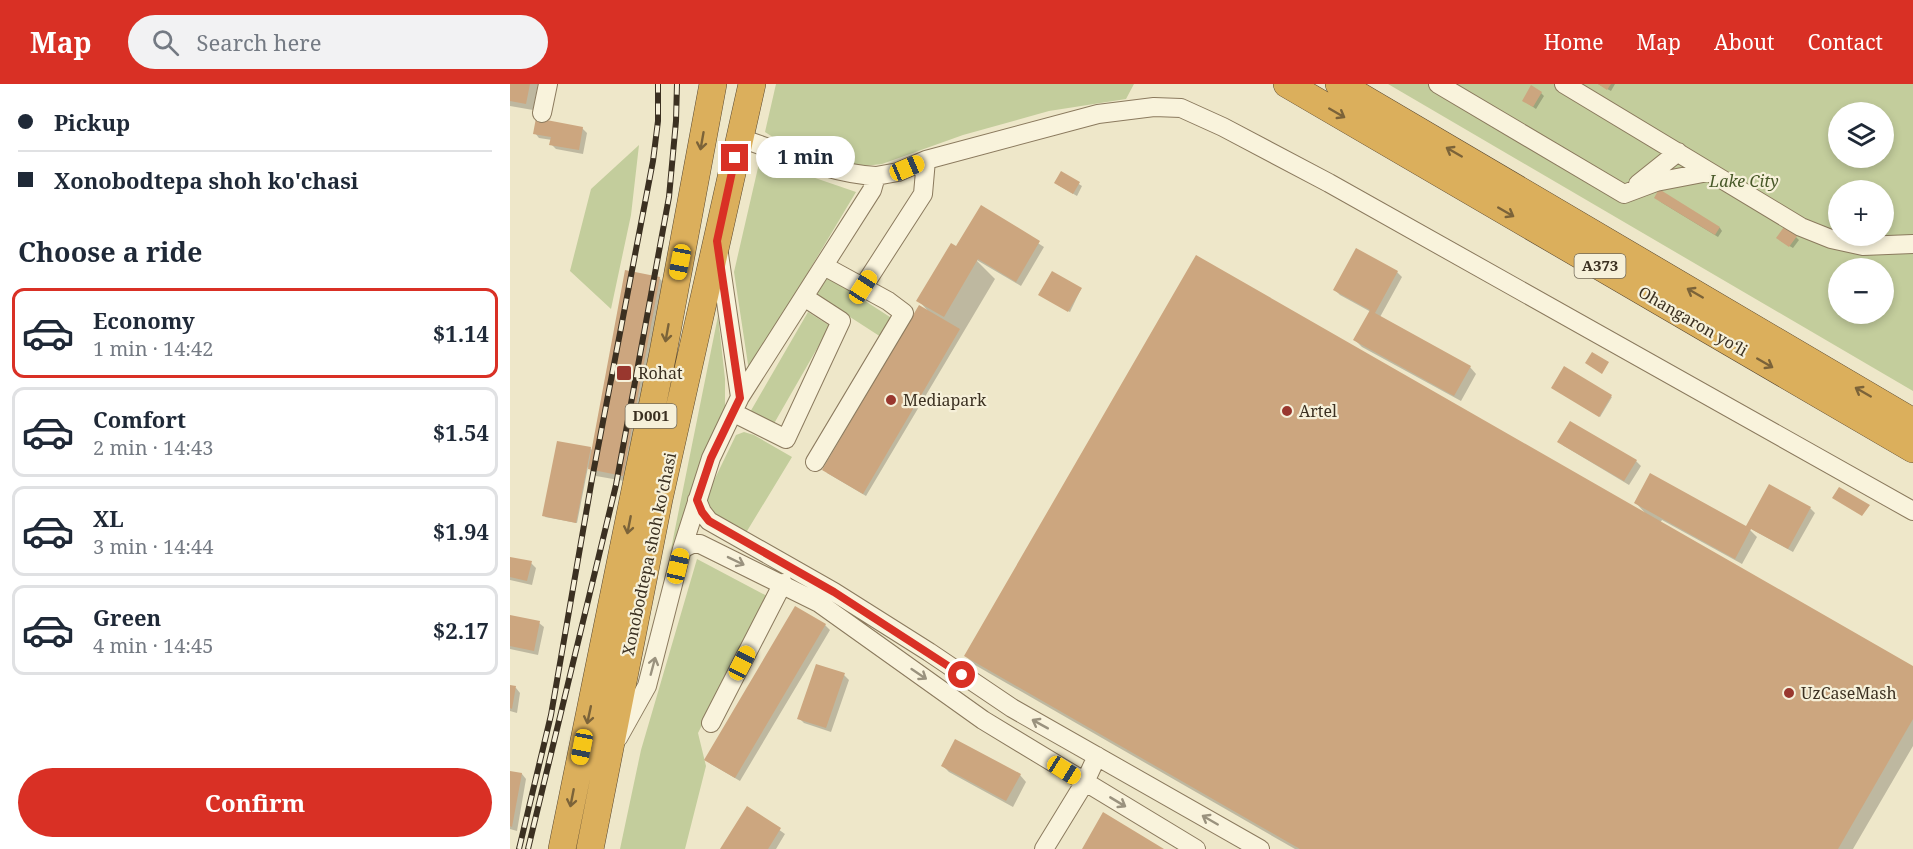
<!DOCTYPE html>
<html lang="en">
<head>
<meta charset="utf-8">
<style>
	:root { --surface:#fff; --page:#f2f2f3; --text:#1f2937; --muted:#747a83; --line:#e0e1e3; --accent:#d93025 }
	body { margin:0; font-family:"Noto Serif",serif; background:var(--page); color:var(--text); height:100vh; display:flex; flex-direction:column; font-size:22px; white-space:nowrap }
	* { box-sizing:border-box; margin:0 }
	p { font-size:20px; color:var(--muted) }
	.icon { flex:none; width:33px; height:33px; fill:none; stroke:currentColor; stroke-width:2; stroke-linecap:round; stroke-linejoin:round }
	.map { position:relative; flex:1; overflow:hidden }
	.panel { display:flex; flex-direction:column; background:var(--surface); width:510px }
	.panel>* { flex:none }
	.guide { display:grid; align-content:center; height:132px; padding:0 18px; background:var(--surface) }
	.controls { position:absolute; left:1318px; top:18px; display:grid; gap:12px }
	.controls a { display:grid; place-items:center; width:66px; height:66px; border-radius:50%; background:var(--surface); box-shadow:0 3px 9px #0003; font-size:30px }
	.end { position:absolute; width:27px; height:27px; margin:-14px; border:8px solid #d93025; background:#fff; box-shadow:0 0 0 3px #fff }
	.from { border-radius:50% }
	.bubble { position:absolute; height:42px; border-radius:21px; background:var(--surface); box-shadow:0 3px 9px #0003; font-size:20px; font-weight:700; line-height:42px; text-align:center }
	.car { position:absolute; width:18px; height:36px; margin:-18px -9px; border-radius:8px; box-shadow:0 0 4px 2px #0007; background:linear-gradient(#f5c518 24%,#345 0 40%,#f5c518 0 76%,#345 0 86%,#f5c518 0) }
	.guide b { display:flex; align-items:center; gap:21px; height:57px; font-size:22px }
	.guide b+b { border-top:2px solid var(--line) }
	.guide i { width:15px; height:15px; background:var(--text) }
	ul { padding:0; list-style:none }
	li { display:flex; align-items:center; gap:18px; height:90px; margin:0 12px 9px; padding:0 6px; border:3px solid var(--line); border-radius:12px }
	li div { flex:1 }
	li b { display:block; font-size:22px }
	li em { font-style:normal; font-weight:700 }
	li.current { border-color:var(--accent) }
	li>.icon { width:54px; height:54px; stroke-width:1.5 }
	h2 { padding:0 18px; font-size:27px; line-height:72px }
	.primary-button { display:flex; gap:12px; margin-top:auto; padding:12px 18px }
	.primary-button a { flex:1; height:69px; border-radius:36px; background:var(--accent); color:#fff; font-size:24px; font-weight:700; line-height:69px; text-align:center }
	header { display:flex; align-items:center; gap:36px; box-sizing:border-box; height:84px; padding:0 30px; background:var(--accent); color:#fff }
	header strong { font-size:28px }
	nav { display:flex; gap:33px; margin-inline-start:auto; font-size:21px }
	.search { width:420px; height:54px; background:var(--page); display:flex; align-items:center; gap:15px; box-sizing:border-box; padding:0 21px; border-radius:33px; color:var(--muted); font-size:22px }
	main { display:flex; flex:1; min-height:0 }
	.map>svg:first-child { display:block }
	.green { fill:#c3cd9c; fill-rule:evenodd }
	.shadow { fill:#0003 }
	.building { fill:#cca67f }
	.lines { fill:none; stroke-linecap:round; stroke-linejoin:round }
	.minor-casing { stroke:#8b7a5e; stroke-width:20 }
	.highway-casing { stroke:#594831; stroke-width:28 }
	.minor { stroke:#f9f3dc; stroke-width:18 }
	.highway { stroke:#dbaf5c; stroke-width:27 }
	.rail-casing { stroke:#3b3021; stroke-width:6 }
	.rail { stroke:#f6f0d9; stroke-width:4; stroke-dasharray:11; stroke-linecap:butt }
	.oneway { stroke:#7b6339 }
	.oneway2 { stroke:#9a927e }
	.route { stroke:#d93025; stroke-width:8 }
	.poi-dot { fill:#99372e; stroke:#f6f0d9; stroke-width:2 }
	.labels { text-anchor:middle; stroke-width:4.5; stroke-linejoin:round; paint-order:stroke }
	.shield { fill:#f6f0d9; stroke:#736a58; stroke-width:1.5 }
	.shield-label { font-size:15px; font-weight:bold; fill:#3b3021 }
	.park-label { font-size:16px; font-style:italic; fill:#475828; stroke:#f6f0d9 }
	.street-label { font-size:16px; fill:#3b3021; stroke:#f6f0d9 }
	.poi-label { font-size:16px; fill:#3b3021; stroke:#f6f0d9; text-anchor:start }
</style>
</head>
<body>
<header>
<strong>Map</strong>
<div class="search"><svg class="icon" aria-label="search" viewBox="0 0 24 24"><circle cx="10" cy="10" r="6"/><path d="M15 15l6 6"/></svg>Search here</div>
<nav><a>Home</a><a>Map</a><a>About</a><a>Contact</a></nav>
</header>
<main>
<section class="panel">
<div class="guide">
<b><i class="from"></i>Pickup</b>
<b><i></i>Xonobodtepa shoh ko'chasi</b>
</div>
<h2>Choose a ride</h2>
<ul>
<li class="current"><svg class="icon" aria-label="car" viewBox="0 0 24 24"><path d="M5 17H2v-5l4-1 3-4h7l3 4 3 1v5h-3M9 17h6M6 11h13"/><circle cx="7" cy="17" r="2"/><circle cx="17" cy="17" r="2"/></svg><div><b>Economy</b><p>1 min · 14:42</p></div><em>$1.14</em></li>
<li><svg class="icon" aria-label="car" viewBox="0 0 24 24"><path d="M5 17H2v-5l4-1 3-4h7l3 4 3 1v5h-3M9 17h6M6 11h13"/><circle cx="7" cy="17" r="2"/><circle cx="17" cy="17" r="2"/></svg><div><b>Comfort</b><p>2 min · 14:43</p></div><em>$1.54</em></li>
<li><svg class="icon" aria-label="car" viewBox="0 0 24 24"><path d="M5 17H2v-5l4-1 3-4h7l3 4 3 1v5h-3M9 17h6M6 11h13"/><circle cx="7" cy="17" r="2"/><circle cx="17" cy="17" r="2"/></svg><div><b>XL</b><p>3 min · 14:44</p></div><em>$1.94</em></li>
<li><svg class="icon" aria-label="car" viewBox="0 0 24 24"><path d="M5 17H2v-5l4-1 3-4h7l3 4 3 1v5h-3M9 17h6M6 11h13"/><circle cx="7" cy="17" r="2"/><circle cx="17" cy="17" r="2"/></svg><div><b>Green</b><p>4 min · 14:45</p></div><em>$2.17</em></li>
</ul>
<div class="primary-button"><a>Confirm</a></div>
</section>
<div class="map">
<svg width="1403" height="765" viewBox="0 0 1403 765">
	<rect width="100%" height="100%" fill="#eee7c9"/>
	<!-- green -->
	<path class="green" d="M266 0H624L616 15 539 27 453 51 372 80 345 83 281 65 255 48Z
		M878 0H1403V307ZM1329 28H1374V74H1329ZM1329 106H1374V152H1329ZM1329 184H1374V230H1329Z
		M129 61 121 131 101 225 60 187 81 105Z
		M250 75 346 108 239 287 224 188Z
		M318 193 383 235 371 253 306 211Z
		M298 228 320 242 262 343 239 330Z
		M208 232 215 295V324L193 372 160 470Z
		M234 348 244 351 282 373 234 452 201 432 195 415 226 351Z
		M187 475 257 512 188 649 196 682 175 765H110L131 666Z"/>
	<!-- shadow -->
	<path class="shadow" d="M0 0H28L23 26 0 22Z
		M1088 0H1105L1101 7Z
		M1031 9 1034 12 1026 25 1014 17Z
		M72 44 77 49 73 70 46 65 41 60 42 56 29 54 25 49Z
		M551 89 572 102 567 112 548 101Z
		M1149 117 1210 144 1212 147 1208 153Z
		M471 123 534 163 511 202 465 175 485 195 356 412 317 389 418 227 408 216 453 169Z
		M1286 153 1289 156 1283 164 1271 157Z
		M887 188 892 193 870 233 960 283 966 290 951 317 852 263 845 256 861 228 830 211 825 206Z
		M149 194 156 201 120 398 86 392 78 383 67 439 35 433 80 364 83 367Z
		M571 205 560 228 531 211Z
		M1055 284 1102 313 1090 333 1044 304Z
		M1049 358 1126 377 1131 382 1119 401 1054 362Z
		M1126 419 1240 446 1247 453 1232 480 1152 436 1150 439 1403 584V662L1343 765H785L465 581 456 572 1136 430Z
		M1300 424 1305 429 1283 468 1243 446 1238 441Z
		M0 474 21 479 26 484 22 501 0 496Z
		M0 534 29 539 34 543 28 571 0 565Z
		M315 541 320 546 230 697 201 680 196 676Z
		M334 591 339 596 321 648 294 639 289 634Z
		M0 603 6 604 10 609 7 629 0 627Z
		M432 681 510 691 516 698 503 723 439 688Z
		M0 688 12 690 16 695 7 747 0 745Z
		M238 724 275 750 266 765H212Z"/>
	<!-- building -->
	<path class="building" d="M0 0H20L16 20 0 17Z
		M1088 0H1101L1097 6Z
		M1021 1 1032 8 1023 23 1012 17Z
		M26 34 73 43 69 66 39 61 41 53 23 50Z
		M551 87 570 98 563 110 544 99Z
		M1149 105 1210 143 1205 151 1144 114Z
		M471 121 530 157 506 198 468 175 434 233 406 217 441 159 446 162Z
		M1274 143 1287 152 1279 163 1266 154Z
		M846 164 888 187 865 229 961 282 944 312 843 256 860 226 823 206Z
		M686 171 1403 582V635L1328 765H790L454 572Z
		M115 186 150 193 113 392 78 385Z
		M542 187 572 204 558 228 528 211Z
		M409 221 450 245 353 410 312 386Z
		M1082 268 1099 278 1092 290 1075 279Z
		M1054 282 1102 311 1089 333 1041 304Z
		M1060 337 1127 376 1114 397 1047 358Z
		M47 357 81 363 66 439 32 432Z
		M1140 389 1236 442 1259 400 1301 423 1278 465 1241 445 1225 475 1124 419Z
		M1329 403 1360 421 1352 432 1322 414Z
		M0 473 22 477 17 497 0 493Z
		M285 522 316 540 225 694 194 676Z
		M0 531 30 537 24 567 0 562Z
		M306 580 335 589 316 644 287 635Z
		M0 601 6 602 2 625 0 624Z
		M445 655 511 690 496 717 431 682Z
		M0 687 12 689 2 743 0 742Z
		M237 722 271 744 258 765H210Z
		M593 728 654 765H572Z"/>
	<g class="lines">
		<!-- minor casing -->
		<g class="minor-casing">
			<path id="minor" d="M928 0 1114 110 1146 98 1198 88
				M1054 0 1291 143 1321 155 1353 162 1403 160
				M32 29 38 0
				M230 54C272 68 321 90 366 92
				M1128 100 1168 68
				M209 170 230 313
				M353 203 413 110 416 76
				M224 329 276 355 331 237 294 213
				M305 378 394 229 378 217 314 182
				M187 416 192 428 199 437 324 508 419 568 502 624 750 765
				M172 465 182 460H190L309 519 473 636 686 765
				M201 639 273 499
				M108 654 137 602 172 465 201 374 230 313 362 106 366 92 388 88 416 76 588 30 644 23 671 24 713 43 819 99 1403 427
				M534 765 575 698 587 672"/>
		</g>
		<!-- highway casing -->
		<g class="highway-casing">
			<path id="highway" d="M777 0 1403 365
				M829 0 1403 338
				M52 765 153 269 203 0
				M80 765 149 415 242 0"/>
		</g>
		<!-- minor -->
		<use href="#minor" class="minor"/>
		<!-- highway -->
		<use href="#highway" class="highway"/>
		<!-- rail casing -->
		<g class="rail-casing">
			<path id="rail" d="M9 765 41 631 82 395 143 77 148 37V0
				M18 765 106 401 159 113 166 37 167 0"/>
		</g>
		<!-- rail -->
		<use href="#rail" class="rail"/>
	</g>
	<!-- one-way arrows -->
	<defs><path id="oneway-shaft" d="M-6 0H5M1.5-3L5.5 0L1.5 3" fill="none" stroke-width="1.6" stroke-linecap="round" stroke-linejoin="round" transform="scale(1.5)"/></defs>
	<g class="oneway">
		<use href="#oneway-shaft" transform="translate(827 29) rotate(30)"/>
		<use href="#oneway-shaft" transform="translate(192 57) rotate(100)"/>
		<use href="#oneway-shaft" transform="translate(944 68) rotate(-150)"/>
		<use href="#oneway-shaft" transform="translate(996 128) rotate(30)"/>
		<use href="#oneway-shaft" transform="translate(1185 209) rotate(-150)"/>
		<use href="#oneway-shaft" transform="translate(157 249) rotate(100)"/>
		<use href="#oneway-shaft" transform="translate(1255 279) rotate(30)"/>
		<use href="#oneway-shaft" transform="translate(1353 308) rotate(-150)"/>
		<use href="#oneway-shaft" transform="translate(119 441) rotate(101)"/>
		<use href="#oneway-shaft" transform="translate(79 631) rotate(102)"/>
		<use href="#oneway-shaft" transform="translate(62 714) rotate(101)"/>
	</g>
	<g class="oneway2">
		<use href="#oneway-shaft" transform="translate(226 477) rotate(26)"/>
		<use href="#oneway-shaft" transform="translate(143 582) rotate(-75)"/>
		<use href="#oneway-shaft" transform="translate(409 590) rotate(34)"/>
		<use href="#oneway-shaft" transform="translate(530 640) rotate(-151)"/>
		<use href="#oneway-shaft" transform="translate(608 718) rotate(31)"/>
		<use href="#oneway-shaft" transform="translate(700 736) rotate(-150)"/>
	</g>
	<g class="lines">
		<!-- route -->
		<path class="route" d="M225 74 207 157 230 314 201 374 187 416 192 428 199 437 324 508 452 591"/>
	</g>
	<!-- markers -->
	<g class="poi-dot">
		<rect x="106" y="281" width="16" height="16" rx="3"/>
		<circle cx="381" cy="316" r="6"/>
		<circle cx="777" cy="327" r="6"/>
		<circle cx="1279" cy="609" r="6"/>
	</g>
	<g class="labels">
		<!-- shield labels -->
		<g class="shield">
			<rect x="1064.5" y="170" width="51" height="24" rx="4.5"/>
			<rect x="115.5" y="320" width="51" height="24" rx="4.5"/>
		</g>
		<g class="shield-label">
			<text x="1090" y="187">A373</text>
			<text x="141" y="337">D001</text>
		</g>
		<!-- park labels -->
		<g class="park-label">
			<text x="1234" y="103">Lake City</text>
		</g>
		<!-- street labels -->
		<g class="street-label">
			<text transform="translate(1183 237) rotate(30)" y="6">Ohangaron yoʻli</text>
			<text transform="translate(139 470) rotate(-78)" y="6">Xonobodtepa shoh ko'chasi</text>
		</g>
		<!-- poi labels -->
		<g class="poi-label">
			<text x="128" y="295">Rohat</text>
			<text x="393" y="322">Mediapark</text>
			<text x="789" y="333">Artel</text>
			<text x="1291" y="615">UzCaseMash</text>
		</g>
	</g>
</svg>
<div class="controls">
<a><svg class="icon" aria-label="layers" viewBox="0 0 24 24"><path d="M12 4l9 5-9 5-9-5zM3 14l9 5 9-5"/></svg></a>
<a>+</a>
<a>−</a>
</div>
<i class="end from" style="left:452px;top:591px"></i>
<i class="end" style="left:225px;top:74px"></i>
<div class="bubble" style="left:246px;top:52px;width:99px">1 min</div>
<i class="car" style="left:397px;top:84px;rotate:67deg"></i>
<i class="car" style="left:170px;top:178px;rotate:191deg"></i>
<i class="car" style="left:353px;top:203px;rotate:33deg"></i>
<i class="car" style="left:168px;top:482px;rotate:13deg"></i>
<i class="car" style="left:232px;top:579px;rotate:27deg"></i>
<i class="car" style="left:72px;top:663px;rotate:191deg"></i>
<i class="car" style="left:554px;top:686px;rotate:122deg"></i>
</div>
</main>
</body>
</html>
